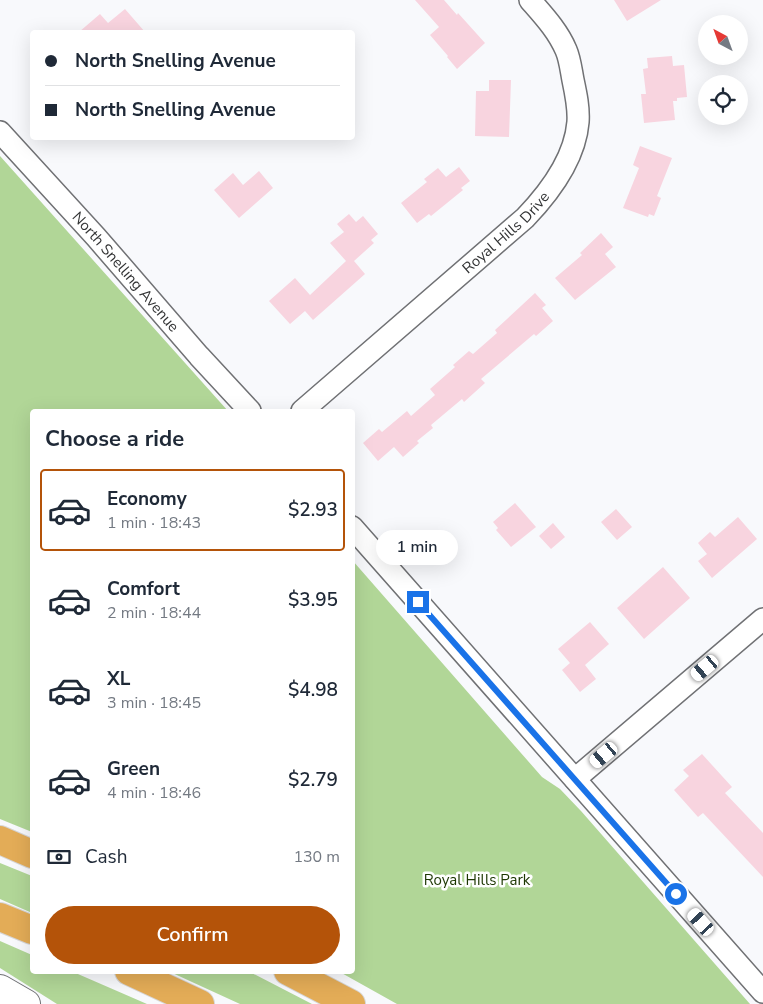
<!DOCTYPE html>
<html lang="en">
<head>
<meta charset="utf-8">
<style>
	:root { --surface:#fff; --page:#f2f2f3; --text:#1f2937; --muted:#747a83; --line:#e0e1e3; --accent:#b45309 }
	body { margin:0; font-family:"Nunito Sans",sans-serif; background:var(--page); color:var(--text); height:100vh; display:flex; flex-direction:column; font-size:19px; white-space:nowrap }
	* { box-sizing:border-box; margin:0 }
	p { font-size:16px; color:var(--muted) }
	.icon { flex:none; width:28px; height:28px; fill:none; stroke:currentColor; stroke-width:2; stroke-linecap:round; stroke-linejoin:round }
	.map { position:relative; flex:1; overflow:hidden }
	.details { position:absolute; left:30px; top:409px; width:325px; height:565px; display:flex; flex-direction:column; background:var(--surface); border-radius:5px; box-shadow:0 5px 20px #0002 }
	.details>* { flex:none }
	.guide { position:absolute; left:30px; top:30px; width:325px; height:110px; border-radius:5px; box-shadow:0 5px 20px #0002; display:grid; align-content:center; height:110px; padding:0 15px; background:var(--surface) }
	.needle { width:32px; rotate:319deg }
	.fabs { position:absolute; left:698px; top:15px; display:grid; gap:10px }
	.fabs a { display:grid; place-items:center; width:50px; height:50px; border-radius:50%; background:var(--surface); box-shadow:0 5px 20px #0002; font-size:25px }
	.end { position:absolute; width:22px; height:22px; margin:-11px; border:6px solid #1a73e8; background:#fff; box-shadow:0 0 0 2px #fff }
	.from { border-radius:50% }
	.bubble { position:absolute; height:35px; border-radius:18px; background:var(--surface); box-shadow:0 5px 20px #0002; font-size:16px; font-weight:600; line-height:35px; text-align:center }
	.car { position:absolute; width:15px; height:30px; margin:-15px -8px; border-radius:6px; box-shadow:0 0 4px 1px #0007; background:linear-gradient(#fff 24%,#345 0 40%,#fff 0 76%,#345 0 86%,#fff 0) }
	.guide b { display:flex; align-items:center; gap:18px; height:48px; font-size:19px }
	.guide b+b { border-top:1px solid var(--line) }
	.guide i { width:12px; height:12px; background:var(--text) }
	ul { padding:0; list-style:none }
	li { display:flex; align-items:center; gap:15px; height:82px; margin:0 10px 8px; padding:0 5px; border:2px solid transparent; border-radius:5px }
	li div { flex:1 }
	li b { display:block; font-size:19px }
	li em { font-style:normal; font-weight:600 }
	li.active { border-color:var(--accent) }
	li>.icon { width:45px; height:45px; stroke-width:1.5 }
	h2 { padding:0 15px; font-size:22px; line-height:60px }
	.pay { display:flex; align-items:center; gap:12px; height:55px; padding:0 15px; font-size:19px }
	.pay p { margin-inline-start:auto }
	.primary-button { display:flex; gap:10px; margin-top:auto; padding:10px 15px }
	.primary-button a { flex:1; height:58px; border-radius:30px; background:var(--accent); color:#fff; font-size:20px; font-weight:600; line-height:58px; text-align:center }
	.map>svg:first-child { display:block }
	.green { fill:#b1d697 }
	.building { fill:#f8d4df }
	.lines { fill:none; stroke-linecap:round; stroke-linejoin:round }
	.minor-casing { stroke:#707174; stroke-width:24 }
	.tertiary-casing { stroke:#707174; stroke-width:30 }
	.motorway-casing { stroke:#d6d6d7; stroke-width:30 }
	.minor { stroke:#fff; stroke-width:21 }
	.tertiary { stroke:#fff; stroke-width:28 }
	.motorway { stroke:#e3ac57; stroke-width:28 }
	.route { stroke:#1a73e8; stroke-width:6 }
	.labels { text-anchor:middle; stroke-width:5; stroke-linejoin:round; paint-order:stroke }
	.street-label { font-size:15px; fill:#333435; stroke:#fff }
	.park-label { font-size:15px; fill:#1d3702; stroke:#fff }
</style>
</head>
<body>
<div class="map">
<svg width="763" height="1004" viewBox="0 0 763 1004">
	<rect width="100%" height="100%" fill="#f8f9fc"/>
	<!-- green -->
	<path class="green" d="M0 156 228 411H32V832L0 819Z
		M353 561 542 777 560 789 581 811 750 1004H397L338 971H352Z
		M0 863 32 876V913L0 899Z
		M0 941 32 955V971H71L147 1004H57L0 968Z
		M168 971H248L312 1004H240Z"/>
	<!-- building -->
	<path class="building" d="M415 0H444L457 15 458 13 485 43 457 69 447 57 448 56 430 35 439 27Z
		M614 0H661L627 21Z
		M125 9 145 32H79L100 14 108 23Z
		M672 56 673 66 684 65 687 97 677 98V101H673L675 120 644 123 641 94H646L643 69 648 68 647 58Z
		M489 80H511L509 137 475 136 476 91H489Z
		M640 146 672 158 657 196 661 198 654 216 649 214 648 217 623 208 639 168 633 165Z
		M459 167 470 181 461 188 463 190 431 216 429 214 417 223 401 203 427 182 424 179 438 168 446 177Z
		M259 171 273 188 239 218 214 190 233 173 243 185Z
		M349 214 356 222 363 216 378 234 371 240 374 243 354 261 365 274 313 320 305 311 290 324 269 301 295 278 310 295 346 261 330 243 344 232 337 224Z
		M601 233 613 247 605 254 616 267 575 300 555 278 582 255 580 253Z
		M535 293 546 305 542 308 553 321 536 336 534 334 481 379 485 383 464 402 462 399 431 425 433 428 417 441 419 443 403 457 394 447 378 461 363 443 379 429 382 432 407 411 411 416 435 395 430 389 455 367 453 365 469 351 473 354 497 333 495 330Z
		M515 503 536 527 511 547 496 530 498 528 493 522Z
		M616 509 632 527 617 540 601 522Z
		M738 517 757 539 712 578 698 561 707 554 698 543 710 532 715 537Z
		M553 523 565 537 551 549 539 536Z
		M663 567 690 598 644 639 617 608Z
		M590 622 609 644 585 665 596 679 580 692 562 670 570 663 558 649Z
		M702 754 732 787 725 793 763 833V877L703 813 698 817 674 790 689 776 683 770Z"/>
	<g class="lines">
		<!-- minor casing -->
		<g class="minor-casing">
			<g id="minor">
				<path id="s1" d="M0 132 96 237 199 356 250 411"/>
				<path id="s2" d="M302 411 525 218C550 192 575 159 578 122 579 108 576 94 573 80 571 70 570 59 566 50 558 31 544 16 530 0"/>
				<path d="M352 527 763 992"/>
				<path d="M575 779 763 619"/>
			</g>
		</g>
		<!-- tertiary casing -->
		<g class="tertiary-casing">
			<path id="tertiary" d="M0 989 26 1004"/>
		</g>
		<!-- motorway casing -->
		<g class="motorway-casing">
			<path id="motorway" d="M0 840 32 854
				M0 917 32 930
				M129 971 200 1004
				M288 971 351 1004"/>
		</g>
		<!-- minor -->
		<use href="#minor" class="minor"/>
		<!-- tertiary -->
		<use href="#tertiary" class="tertiary"/>
		<!-- motorway -->
		<use href="#motorway" class="motorway"/>
	</g>
	<g class="lines">
		<!-- route -->
		<path class="route" d="M418 602 676 894"/>
	</g>
	<g class="labels">
		<!-- street labels -->
		<g class="street-label">
			<text dy="5" stroke="none"><textPath href="#s2" startOffset="271">Royal Hills Drive</textPath></text>
			<text dy="5" stroke="none"><textPath href="#s1" startOffset="188">North Snelling Avenue</textPath></text>
		</g>
		<!-- park labels -->
		<g class="park-label">
			<text x="477" y="885">Royal Hills Park</text>
		</g>
	</g>
</svg>
<div class="fabs">
<a><svg class="needle" viewBox="-14 -14 28 28"><path d="M0-13l5 13h-10z" fill="#e53935"/><path d="M0 13l5-13h-10z" fill="#747a83"/></svg></a>
<a><svg class="icon" aria-label="locate" viewBox="0 0 24 24"><circle cx="12" cy="12" r="6"/><path d="M12 2v4M12 18v4M2 12h4M18 12h4"/></svg></a>
</div>
<i class="end from" style="left:676px;top:894px"></i>
<i class="end" style="left:418px;top:602px"></i>
<div class="bubble" style="left:376px;top:530px;width:82px">1 min</div>
<i class="car" style="left:705px;top:668px;rotate:230deg"></i>
<i class="car" style="left:604px;top:755px;rotate:230deg"></i>
<i class="car" style="left:701px;top:922px;rotate:318deg"></i>
<div class="guide">
<b><i class="from"></i>North Snelling Avenue</b>
<b><i></i>North Snelling Avenue</b>
</div>
<section class="details">
<h2>Choose a ride</h2>
<ul>
<li class="active"><svg class="icon" aria-label="car" viewBox="0 0 24 24"><path d="M5 17H2v-5l4-1 3-4h7l3 4 3 1v5h-3M9 17h6M6 11h13"/><circle cx="7" cy="17" r="2"/><circle cx="17" cy="17" r="2"/></svg><div><b>Economy</b><p>1 min · 18:43</p></div><em>$2.93</em></li>
<li><svg class="icon" aria-label="car" viewBox="0 0 24 24"><path d="M5 17H2v-5l4-1 3-4h7l3 4 3 1v5h-3M9 17h6M6 11h13"/><circle cx="7" cy="17" r="2"/><circle cx="17" cy="17" r="2"/></svg><div><b>Comfort</b><p>2 min · 18:44</p></div><em>$3.95</em></li>
<li><svg class="icon" aria-label="car" viewBox="0 0 24 24"><path d="M5 17H2v-5l4-1 3-4h7l3 4 3 1v5h-3M9 17h6M6 11h13"/><circle cx="7" cy="17" r="2"/><circle cx="17" cy="17" r="2"/></svg><div><b>XL</b><p>3 min · 18:45</p></div><em>$4.98</em></li>
<li><svg class="icon" aria-label="car" viewBox="0 0 24 24"><path d="M5 17H2v-5l4-1 3-4h7l3 4 3 1v5h-3M9 17h6M6 11h13"/><circle cx="7" cy="17" r="2"/><circle cx="17" cy="17" r="2"/></svg><div><b>Green</b><p>4 min · 18:46</p></div><em>$2.79</em></li>
</ul>
<div class="pay"><svg class="icon" aria-label="cash" viewBox="0 0 24 24"><path d="M3 7h18v10H3z"/><circle cx="12" cy="12" r="2"/></svg>Cash<p>130 m</p></div>
<div class="primary-button"><a>Confirm</a></div>
</section>
</div>
</body>
</html>
